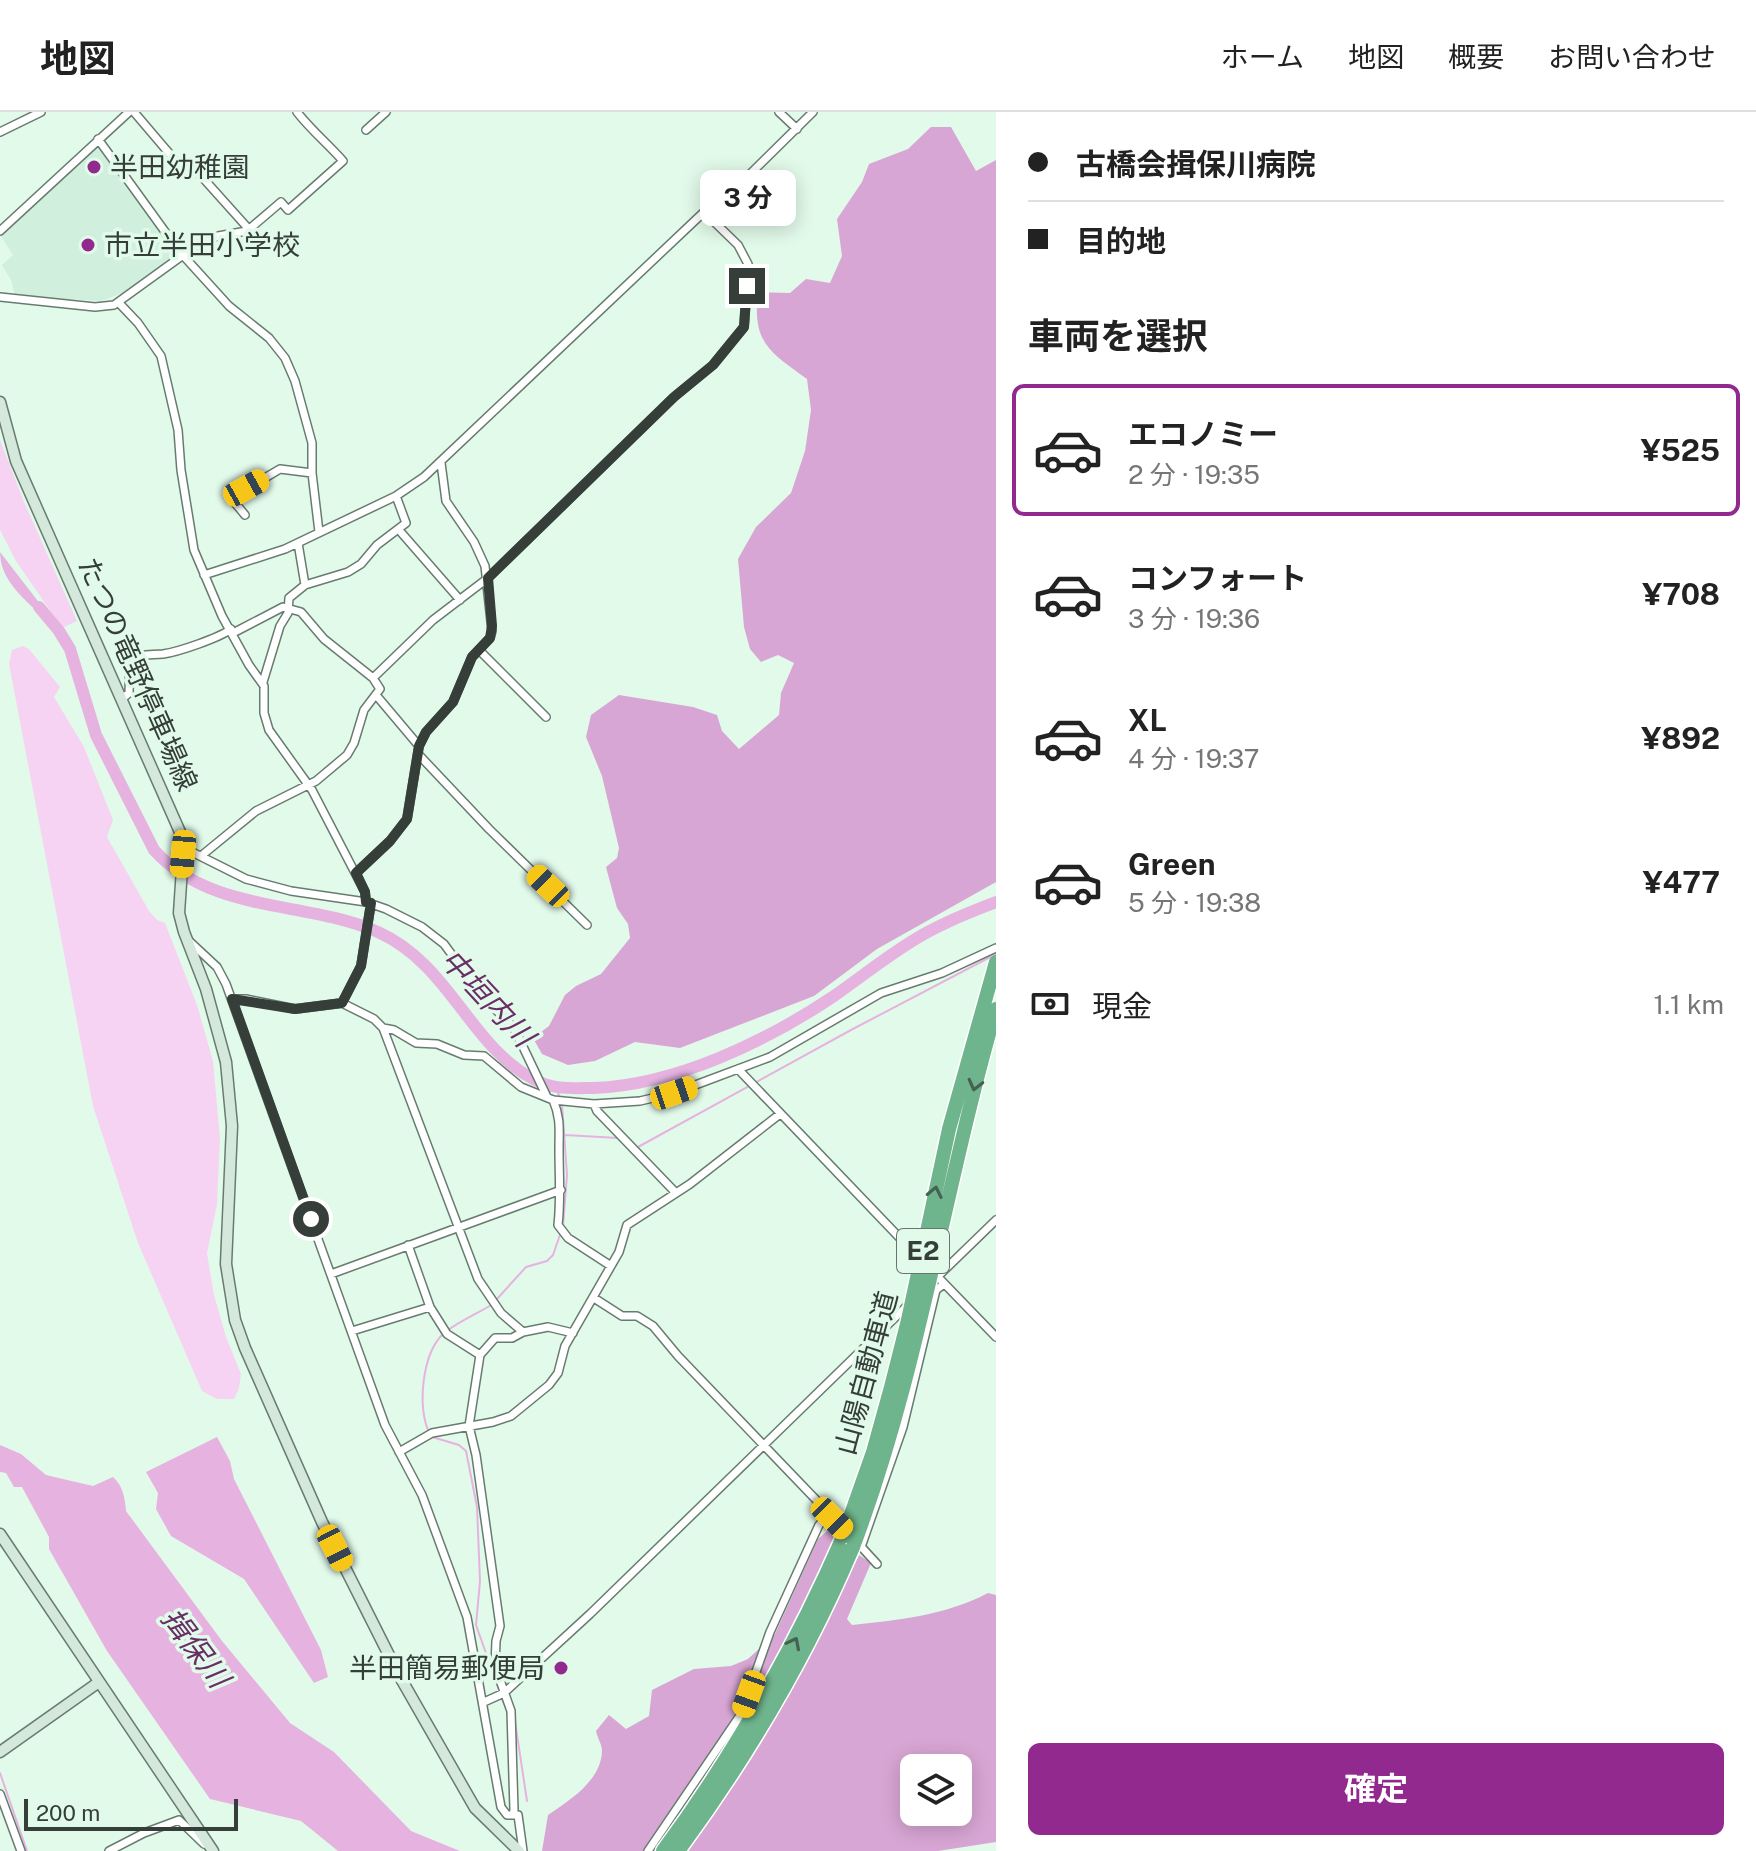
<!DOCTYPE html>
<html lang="ja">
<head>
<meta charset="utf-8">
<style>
	:root { --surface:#fff; --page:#f2f2f2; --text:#222; --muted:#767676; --line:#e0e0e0; --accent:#91298e }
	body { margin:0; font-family:"Public Sans","Noto Sans JP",sans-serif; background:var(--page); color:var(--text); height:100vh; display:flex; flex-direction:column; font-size:30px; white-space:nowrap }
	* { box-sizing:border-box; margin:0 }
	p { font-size:26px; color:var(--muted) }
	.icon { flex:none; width:44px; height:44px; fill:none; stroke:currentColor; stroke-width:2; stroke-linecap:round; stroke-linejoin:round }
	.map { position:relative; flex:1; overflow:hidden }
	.panel { display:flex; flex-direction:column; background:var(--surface); width:760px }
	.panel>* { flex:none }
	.top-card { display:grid; align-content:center; height:176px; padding:0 32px; background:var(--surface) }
	.fabs { position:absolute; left:900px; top:1642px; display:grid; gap:16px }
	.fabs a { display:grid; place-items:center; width:72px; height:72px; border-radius:12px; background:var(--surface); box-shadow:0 4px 20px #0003; font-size:40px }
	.scale { position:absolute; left:24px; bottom:20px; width:214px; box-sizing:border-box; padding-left:8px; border:4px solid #353e38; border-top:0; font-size:22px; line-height:28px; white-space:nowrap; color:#353e38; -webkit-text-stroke:6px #e2faea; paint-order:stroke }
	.end { position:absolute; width:36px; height:36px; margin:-18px; border:10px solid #353e38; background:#fff; box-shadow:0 0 0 4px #fff }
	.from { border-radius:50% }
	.bubble { position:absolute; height:56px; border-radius:12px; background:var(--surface); box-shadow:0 4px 20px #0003; font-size:26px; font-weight:700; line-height:56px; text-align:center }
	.car { position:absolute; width:24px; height:48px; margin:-24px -12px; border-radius:10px; box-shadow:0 0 6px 2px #0007; background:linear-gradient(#f5c518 24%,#345 0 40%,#f5c518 0 76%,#345 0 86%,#f5c518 0) }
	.top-card b { display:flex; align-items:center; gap:28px; height:76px; font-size:30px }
	.top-card b+b { border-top:2px solid var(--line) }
	.top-card i { width:20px; height:20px; background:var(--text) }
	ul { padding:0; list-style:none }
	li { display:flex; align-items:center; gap:24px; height:132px; margin:0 16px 12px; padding:0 16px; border:4px solid transparent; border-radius:12px }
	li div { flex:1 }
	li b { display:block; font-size:30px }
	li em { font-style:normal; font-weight:700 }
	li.active { border-color:var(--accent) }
	li>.icon { width:72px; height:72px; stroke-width:1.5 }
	h2 { padding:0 32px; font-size:36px; line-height:96px }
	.pay { display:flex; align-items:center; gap:20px; height:88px; padding:0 32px; font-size:30px }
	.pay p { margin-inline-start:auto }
	.primary-button { display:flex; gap:16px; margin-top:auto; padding:16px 32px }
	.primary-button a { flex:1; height:92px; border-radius:12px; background:var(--accent); color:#fff; font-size:32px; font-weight:700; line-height:92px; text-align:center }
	header { display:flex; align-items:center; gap:48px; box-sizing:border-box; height:112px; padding:0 40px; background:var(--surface); border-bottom:2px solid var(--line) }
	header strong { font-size:38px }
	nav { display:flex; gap:44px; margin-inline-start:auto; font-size:28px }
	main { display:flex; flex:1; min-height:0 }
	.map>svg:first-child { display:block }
	.built { fill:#d0efdc }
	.green { fill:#f7d3f3 }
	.forest { fill:#d8a6d4; fill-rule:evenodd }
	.water { fill:#e6b3e1 }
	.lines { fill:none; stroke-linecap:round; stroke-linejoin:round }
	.stream { stroke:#e6b3e1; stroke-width:2 }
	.river { stroke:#e6b3e1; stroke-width:12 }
	.street-casing { stroke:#677c6f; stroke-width:10 }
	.secondary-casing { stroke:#677c6f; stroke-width:13 }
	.highway-casing { stroke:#fff; stroke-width:17 }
	.street { stroke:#fff; stroke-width:7 }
	.secondary { stroke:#d4e8dc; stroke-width:10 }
	.highway { stroke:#6eb48c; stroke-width:14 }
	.highway-bridge-casing { stroke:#fff; stroke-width:17; stroke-linecap:butt }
	.highway-bridge { stroke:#6eb48c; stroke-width:14 }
	.oneway { stroke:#466151 }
	.route { stroke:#353e38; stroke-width:10 }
	.poi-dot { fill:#91298e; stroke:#e2faea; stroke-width:3 }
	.labels { text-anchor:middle; stroke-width:7; stroke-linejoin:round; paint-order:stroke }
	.shield { fill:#e2faea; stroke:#69766d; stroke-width:2 }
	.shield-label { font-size:26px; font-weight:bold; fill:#353e38 }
	.poi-label { font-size:28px; fill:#353e38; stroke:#e2faea; text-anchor:start }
	.street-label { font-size:28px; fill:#353e38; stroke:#e2faea }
	.water-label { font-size:30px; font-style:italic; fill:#692e66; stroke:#e2faea }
</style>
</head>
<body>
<header>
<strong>地図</strong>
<nav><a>ホーム</a><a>地図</a><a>概要</a><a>お問い合わせ</a></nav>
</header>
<main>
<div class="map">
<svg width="996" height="1739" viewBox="0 0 996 1739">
	<rect width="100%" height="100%" fill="#e2faea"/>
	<!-- built -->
	<path class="built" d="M100 34 175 142 173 147 128 179 101 189 15 184 11 168 2 153 13 143 1 124 93 36Z"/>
	<!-- green -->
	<path class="green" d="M0 328 24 390 77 509 62 516 16 449 0 418Z
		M23 534 29 537 60 575 54 585 84 635 113 708 107 725 149 799 157 808 165 811 197 893 213 949 220 1026 217 1092 207 1141 214 1183 226 1225 241 1262 239 1276 234 1287H217L202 1279 138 1131 93 994 9 552 12 538Z"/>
	<!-- forest -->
	<path class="forest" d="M931 15H951L976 59 996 48V770L877 837 814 884 680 936 635 930 595 949 568 953 542 942 533 926 549 914 565 883 576 874 601 862 630 826 628 812 617 796 606 755 617 746 619 736 602 664 586 625 591 603 619 583 693 595 717 603 722 619 739 637 779 603 781 581 794 551 778 543 761 550 750 537 744 515 738 447 756 415 791 381 805 339 811 298 807 267C769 240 752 230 758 180L790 181 806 167 830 171 842 144 837 107 862 70 869 52 908 37Z
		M827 1419 837 1422 780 1543 745 1604 652 1739H542L548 1703C570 1688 602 1668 602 1638 602 1633 597 1625 596 1619L609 1603 626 1617 649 1604 652 1578 694 1557 731 1554 748 1547 775 1522 818 1427Z
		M859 1443 871 1451 847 1507 852 1513C900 1508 946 1503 988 1481L996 1483V1730L938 1739H687L805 1554ZM914 1656H958V1700H914Z"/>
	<!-- water -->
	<path class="water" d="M0 440 51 506 47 508C26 489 0 469 0 440Z
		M217 1325 230 1349 234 1367 321 1538 328 1565 314 1571 244 1467 171 1424 156 1397 158 1381 146 1360Z
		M0 1333 21 1342 46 1363 93 1374 113 1365C123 1374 125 1386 126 1399L222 1529 290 1611 334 1640 411 1719 460 1739H338L301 1709 210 1687 107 1539 49 1437V1425L22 1375H14L6 1361 0 1360Z"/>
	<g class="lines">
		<!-- stream -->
		<path class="stream" d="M557 977 560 987
			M562 993 567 1063 563 1114
			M565 1023 618 1026
			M638 1035 851 918 996 842
			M497 1187 526 1155 547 1149 553 1143 561 1120
			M429 1320C417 1296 422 1242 443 1222 457 1210 477 1202 493 1192
			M432 1325 459 1333 466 1339 477 1395 480 1469 476 1513 504 1592
			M514 1603 527 1689
			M0 1661 27 1739"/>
		<!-- river -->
		<path class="river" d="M39 495 59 519 70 537 96 623 154 738C212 802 305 788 378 820 451 853 469 934 535 968 554 978 573 976 594 976 676 973 767 929 834 884 864 863 892 840 924 822 947 809 972 799 996 790"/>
		<!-- street casing -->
		<g class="street-casing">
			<path id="street" d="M134 0 174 47 181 53 194 56 246 114 247 119
				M779 0 797 17
				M366 18 386 0
				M0 20 41 0
				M98 27 179 139 229 194 269 226 285 246 295 269 312 331V361L319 420
				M0 119 129 0
				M0 185 95 195 114 193 197 133 218 124 247 119 281 90 288 98 343 49C328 32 311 18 297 0
				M119 191 138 211 161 244 178 318 181 358 194 438 222 504 249 553 264 574V601L269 618 312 678 365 780 366 790
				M245 403 231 386 280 357 312 361
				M399 418 460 488
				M298 431 305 473
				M204 463 285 437 396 384 424 365 704 100 747 65 813 0
				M233 521 283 495 301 500 324 527 373 566
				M479 538 546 605
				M263 570 280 514 288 501 289 486 305 473 348 460 361 452 377 433 406 411 396 384
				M376 583 419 634
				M123 586 129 581 130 546C141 542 151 543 163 542 178 540 219 526 231 517
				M419 643 489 717 587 813
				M182 735 246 767 291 779 366 790 386 797 422 815 444 832 484 886 514 916 547 985
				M201 744 256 699 316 669 347 643 354 631 364 598 380 577 373 566 433 508 488 466 674 285 713 253 744 215 748 152 738 133 704 100
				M356 761 390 729 407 707 419 634 426 620 453 590 472 545 490 526 492 519 485 454 474 430 446 389 441 351
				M188 828 217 855 226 872 385 1313 422 1383 467 1505 501 1695 507 1703H518L523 1739
				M232 887H246L295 897 342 891 374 907 383 916 478 1167 501 1201 523 1220 548 1215 573 1221
				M342 891 361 854 371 791
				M383 916 394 918 416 931 437 932 464 943 484 944 521 975 553 988 594 992 640 989 674 981 770 945 881 881 942 861 996 836
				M738 957 919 1146
				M553 988C561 1006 559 1019 559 1037 559 1063 561 1087 558 1113L568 1126 611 1154
				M594 992 597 999 676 1081
				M408 1133 430 1195
				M331 1162 561 1078
				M936 1163 996 1225
				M931 1171 996 1108
				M594 1186 622 1204H637L653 1214 678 1244 846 1419
				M352 1219 430 1195 447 1222 480 1243 469 1314 476 1343 500 1514 496 1529 495 1554 511 1599 514 1698 513 1703
				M480 1243 495 1226H512L523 1220
				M399 1340 432 1321 493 1310 511 1304 549 1273 558 1261 565 1234 619 1140 627 1113 690 1072 780 1002
				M855 1428 877 1452
				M861 1435 903 1315 936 1178 944 1172
				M484 1590 504 1581 590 1502 908 1193
				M0 1682 21 1739
				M109 1739 144 1721 179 1708 204 1732
				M648 1739 741 1602 770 1520 819 1413 829 1402"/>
		</g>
		<!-- secondary casing -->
		<g class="secondary-casing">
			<path id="secondary" d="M0 290 16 349 180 720 183 742 179 801 184 820 206 877 226 950 232 1014 226 1152 235 1208 245 1236 322 1410 400 1565 475 1696 519 1739
				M0 1422 213 1739
				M0 1640 99 1570"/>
		</g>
		<!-- highway casing -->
		<g class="highway-casing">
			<path id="highway" d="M663 1739C735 1641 794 1537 843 1425
				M678 1739C748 1644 807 1544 853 1435"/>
		</g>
		<!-- street -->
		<use href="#street" class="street"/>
		<!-- secondary -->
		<use href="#secondary" class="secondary"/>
		<!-- highway -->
		<use href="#highway" class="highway"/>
		<!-- highway-bridge casing -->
		<g class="highway-bridge-casing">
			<path id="highway-bridge" d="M843 1425 873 1340 891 1275 908 1208 949 1017 996 850
				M853 1435C919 1261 944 1076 996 897"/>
		</g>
		<!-- highway-bridge -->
		<use href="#highway-bridge" class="highway-bridge"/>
	</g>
	<!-- one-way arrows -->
	<defs><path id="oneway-chevron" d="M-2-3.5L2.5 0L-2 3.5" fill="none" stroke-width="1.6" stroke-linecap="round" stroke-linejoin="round" transform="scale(2)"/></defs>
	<g class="oneway">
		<use href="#oneway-chevron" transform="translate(975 973) rotate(104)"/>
		<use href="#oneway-chevron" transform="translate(935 1080) rotate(-78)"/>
		<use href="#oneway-chevron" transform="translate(794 1531) rotate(-63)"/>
	</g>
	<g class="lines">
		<!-- route -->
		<path class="route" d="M311 1107 232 887 295 897 342 891 361 854 371 791 366 790 365 780 356 761 390 729 407 707 419 634 426 620 453 590 472 545 490 526 492 514 488 466 674 285 713 253 744 215 747 174"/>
	</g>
	<!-- markers -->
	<g class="poi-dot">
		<circle cx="94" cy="55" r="8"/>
		<circle cx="88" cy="133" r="8"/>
		<circle cx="561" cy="1556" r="8"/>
	</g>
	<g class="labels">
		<!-- shield labels -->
		<rect class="shield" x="897" y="1117" width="52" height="44" rx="6"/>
		<g class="shield-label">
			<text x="923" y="1148">E2</text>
		</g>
		<!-- poi labels -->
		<g class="poi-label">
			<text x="110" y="65">半田幼稚園</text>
			<text x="104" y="143">市立半田小学校</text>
			<text x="545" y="1566" text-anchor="end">半田簡易郵便局</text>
		</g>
		<!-- street labels -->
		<g class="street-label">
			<text transform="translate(138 562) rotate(66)" y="10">たつの竜野停車場線</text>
			<text transform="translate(866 1261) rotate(-75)" y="10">山陽自動車道</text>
		</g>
		<!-- water labels -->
		<g class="water-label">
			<text transform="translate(487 886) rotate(47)" y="10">中垣内川</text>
			<text transform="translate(195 1536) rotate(53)" y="10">揖保川</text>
		</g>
	</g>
</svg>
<div class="fabs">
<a><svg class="icon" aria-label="layers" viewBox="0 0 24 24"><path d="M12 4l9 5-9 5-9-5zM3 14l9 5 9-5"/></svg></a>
</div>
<div class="scale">200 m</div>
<i class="end from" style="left:311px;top:1107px"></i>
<i class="end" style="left:747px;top:174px"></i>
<div class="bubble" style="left:700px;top:58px;width:96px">3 分</div>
<i class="car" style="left:246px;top:376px;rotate:61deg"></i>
<i class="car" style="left:183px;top:742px;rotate:185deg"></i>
<i class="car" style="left:548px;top:774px;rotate:314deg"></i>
<i class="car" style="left:674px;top:981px;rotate:71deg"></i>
<i class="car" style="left:832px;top:1406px;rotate:135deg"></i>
<i class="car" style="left:335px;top:1436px;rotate:153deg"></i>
<i class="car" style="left:749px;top:1582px;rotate:200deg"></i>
</div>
<section class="panel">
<div class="top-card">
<b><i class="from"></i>古橋会揖保川病院</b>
<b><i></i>目的地</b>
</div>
<h2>車両を選択</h2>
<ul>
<li class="active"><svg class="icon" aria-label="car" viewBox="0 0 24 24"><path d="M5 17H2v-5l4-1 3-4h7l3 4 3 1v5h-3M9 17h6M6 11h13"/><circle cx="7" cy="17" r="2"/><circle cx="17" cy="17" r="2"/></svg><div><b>エコノミー</b><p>2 分 · 19:35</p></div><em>¥525</em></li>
<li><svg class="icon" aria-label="car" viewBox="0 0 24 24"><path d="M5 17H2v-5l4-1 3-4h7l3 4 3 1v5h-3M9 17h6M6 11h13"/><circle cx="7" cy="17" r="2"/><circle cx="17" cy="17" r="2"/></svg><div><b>コンフォート</b><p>3 分 · 19:36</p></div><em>¥708</em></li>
<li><svg class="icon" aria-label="car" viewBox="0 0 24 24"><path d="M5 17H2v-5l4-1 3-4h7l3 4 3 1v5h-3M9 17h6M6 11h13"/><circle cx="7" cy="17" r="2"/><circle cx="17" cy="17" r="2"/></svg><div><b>XL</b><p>4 分 · 19:37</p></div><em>¥892</em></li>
<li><svg class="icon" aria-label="car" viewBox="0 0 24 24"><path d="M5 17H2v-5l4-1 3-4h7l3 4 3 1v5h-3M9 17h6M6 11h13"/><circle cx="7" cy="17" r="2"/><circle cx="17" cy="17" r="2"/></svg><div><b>Green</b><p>5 分 · 19:38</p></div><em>¥477</em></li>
</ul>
<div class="pay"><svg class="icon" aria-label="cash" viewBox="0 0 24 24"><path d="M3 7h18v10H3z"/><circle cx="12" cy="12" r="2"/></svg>現金<p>1.1 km</p></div>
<div class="primary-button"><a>確定</a></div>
</section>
</main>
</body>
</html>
